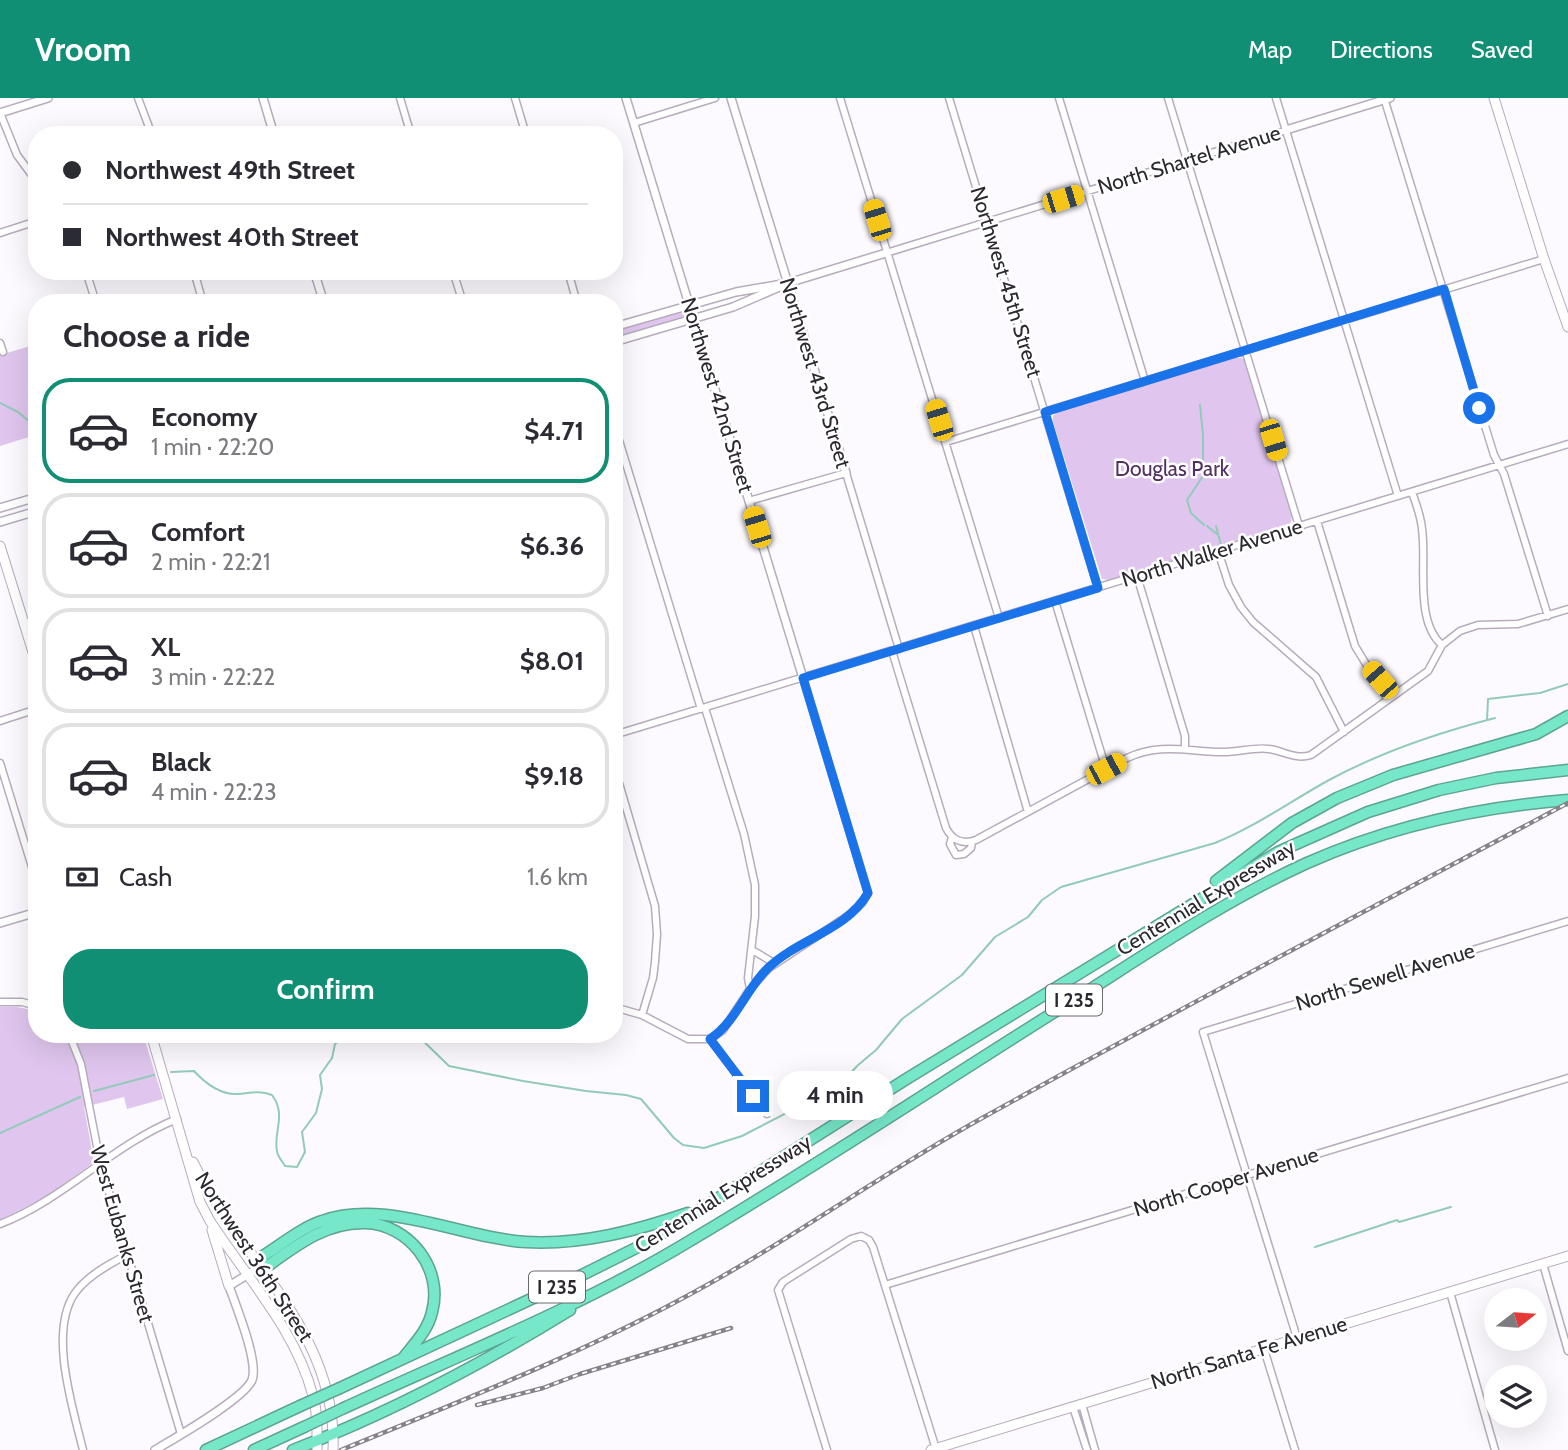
<!DOCTYPE html>
<html lang="en">
<head>
<meta charset="utf-8">
<style>
	:root { --surface:#fff; --page:#f2f2f3; --text:#2b2b33; --muted:#7c7c81; --line:#e1e1e2; --accent:#108f75 }
	body { margin:0; font-family:Cabin,sans-serif; background:var(--page); color:var(--text); height:100vh; display:flex; flex-direction:column; font-size:26px; white-space:nowrap }
	* { box-sizing:border-box; margin:0 }
	p { font-size:23px; color:var(--muted) }
	.icon { flex:none; width:38px; height:38px; fill:none; stroke:currentColor; stroke-width:2; stroke-linecap:round; stroke-linejoin:round }
	.map { position:relative; flex:1; overflow:hidden }
	.sheet { position:absolute; left:28px; top:196px; width:595px; height:749px; display:flex; flex-direction:column; background:var(--surface); border-radius:28px; box-shadow:0 7px 28px #0002 }
	.sheet>* { flex:none }
	.top-card { position:absolute; left:28px; top:28px; width:595px; height:154px; border-radius:28px; box-shadow:0 7px 28px #0002; display:grid; align-content:center; height:154px; padding:0 35px; background:var(--surface) }
	.needle { width:46px; rotate:73deg }
	.controls { position:absolute; left:1484px; top:1190px; display:grid; gap:14px }
	.controls a { display:grid; place-items:center; width:63px; height:63px; border-radius:50%; background:var(--surface); box-shadow:0 7px 28px #0002; font-size:35px }
	.end { position:absolute; width:32px; height:32px; margin:-16px; border:9px solid #1a73e8; background:#fff; box-shadow:0 0 0 4px #fff }
	.from { border-radius:50% }
	.bubble { position:absolute; height:49px; border-radius:24px; background:var(--surface); box-shadow:0 7px 28px #0002; font-size:23px; font-weight:800; line-height:49px; text-align:center }
	.car { position:absolute; width:21px; height:42px; margin:-21px -10px; border-radius:9px; box-shadow:0 0 5px 2px #0007; background:linear-gradient(#f5c518 24%,#345 0 40%,#f5c518 0 76%,#345 0 86%,#f5c518 0) }
	.top-card b { display:flex; align-items:center; gap:24px; height:66px; font-size:26px }
	.top-card b+b { border-top:2px solid var(--line) }
	.top-card i { width:18px; height:18px; background:var(--text) }
	ul { padding:0; list-style:none }
	li { display:flex; align-items:center; gap:21px; height:105px; margin:0 14px 10px; padding:0 21px; border:4px solid var(--line); border-radius:28px }
	li div { flex:1 }
	li b { display:block; font-size:26px }
	li em { font-style:normal; font-weight:800 }
	li.active { border-color:var(--accent) }
	li>.icon { width:63px; height:63px; stroke-width:1.5 }
	h2 { padding:0 35px; font-size:32px; line-height:84px }
	.pay { display:flex; align-items:center; gap:18px; height:77px; padding:0 35px; font-size:26px }
	.pay p { margin-inline-start:auto }
	.primary-button { display:flex; gap:14px; margin-top:auto; padding:14px 35px }
	.primary-button a { flex:1; height:80px; border-radius:28px; background:var(--accent); color:#fff; font-size:28px; font-weight:800; line-height:80px; text-align:center }
	header { display:flex; align-items:center; gap:42px; box-sizing:border-box; height:98px; padding:0 35px; background:var(--accent); color:#fff }
	header strong { font-size:33px }
	nav { display:flex; gap:38px; margin-inline-start:auto; font-size:24px }
	.map>svg:first-child { display:block }
	.green { fill:#e0c6ee }
	.lines { fill:none; stroke-linecap:round; stroke-linejoin:round }
	.stream { stroke:#93cab9; stroke-width:2 }
	.minor-casing { stroke:#b7acbd; stroke-width:9 }
	.tertiary-casing { stroke:#b7acbd; stroke-width:10 }
	.secondary-casing { stroke:#b7acbd; stroke-width:11 }
	.motorway-casing { stroke:#5da493; stroke-width:13 }
	.minor { stroke:#fff; stroke-width:6 }
	.tertiary { stroke:#fff; stroke-width:7 }
	.secondary { stroke:#fff; stroke-width:9 }
	.motorway { stroke:#77e7c9; stroke-width:10 }
	.rail-casing { stroke:#858288; stroke-width:4.5 }
	.rail { stroke:#fff; stroke-width:2; stroke-dasharray:5; stroke-linecap:butt }
	.motorway-bridge-casing { stroke:#5da493; stroke-width:13; stroke-linecap:butt }
	.motorway-bridge { stroke:#77e7c9; stroke-width:10 }
	.route { stroke:#1a73e8; stroke-width:9 }
	.labels { text-anchor:middle; stroke-width:5; stroke-linejoin:round; paint-order:stroke }
	.shield { fill:#fff; stroke:#6b686d; stroke-width:2 }
	.shield-label { font-size:19px; font-weight:bold; fill:#2c282f }
	.street-label { font-size:21px; fill:#2c282f; stroke:#fff }
	.park-label { font-size:21px; fill:#512f62; stroke:#fff }
</style>
</head>
<body>
<header>
<strong>Vroom</strong>
<nav><a>Map</a><a>Directions</a><a>Saved</a></nav>
</header>
<div class="map">
<svg width="1568" height="1352" viewBox="0 0 1568 1352">
	<rect width="100%" height="100%" fill="#fcfafe"/>
	<!-- green -->
	<path class="green" d="M685 212 687 219 614 240V233Z
		M37 246V364L29 339 0 348V257Z
		M1235 260H1242L1246 265 1292 417 1291 425 1109 482 1102 481 1053 324V318L1059 313Z
		M0 909H17L37 913V936H64L70 948 78 944 84 936H143L163 1001 127 1011 124 999 84 1009 94 1064 47 1098 0 1122Z"/>
	<g class="lines">
		<!-- stream -->
		<path class="stream" d="M0 305 18 314 37 330
			M1200 307 1203 337V378L1187 402 1191 415 1204 427
			M1207 428 1217 436
			M1216 428 1222 451
			M1487 622 1488 601 1540 595 1568 586
			M416 936 449 968 523 983 586 993 626 997 641 1001 674 1040 683 1047 704 1050 742 1038 825 995 849 977 857 968 876 952 902 921 962 877 995 839 1028 819 1042 802 1061 789 1215 745C1255 729 1291 703 1329 682 1381 654 1437 635 1495 620
			M171 974 194 973C205 985 220 997 238 996 250 995 260 992 272 997 287 1017 273 1034 277 1053 277 1058 283 1064 285 1068L297 1069 305 1054 302 1034 316 1015 322 991 320 977 332 960 335 946 347 937
			M94 993 154 977
			M0 1035 80 999
			M1315 1149 1397 1122 1399 1124 1451 1109"/>
		<!-- minor casing -->
		<g class="minor-casing">
			<path id="minor" d="M138 0 152 37
				M400 0 411 37
				M515 0 526 37
				M840 0 999 520
				M949 0 1098 490
				M1059 0 1145 283
				M1168 0 1299 428
				M1276 0 1398 398
				M1384 0 1494 357 1504 376 1548 518
				M0 15 17 57 37 84
				M634 25 715 0
				M0 135 37 123
				M886 155 1286 32
				M86 173 96 205
				M194 173 203 205
				M453 173 463 205
				M568 173 577 205
				M0 245 3 254
				M614 326 701 611
				M946 344 1544 161
				M1412 394C1416 406 1421 418 1422 431 1427 464 1414 523 1442 547
				M749 403 846 375 899 551
				M1317 423 1355 548 1366 566 1393 598
				M1218 453 1229 487 1241 509 1253 524 1316 579 1344 634
				M1137 478 1185 638V651
				M1055 503 1106 671
				M24 525 37 521
				M974 528 1028 714
				M892 553 946 730C952 742 963 747 976 742L1127 660C1159 644 1190 654 1224 654 1239 654 1254 649 1269 651 1284 653 1295 662 1311 657L1428 573 1442 547 1460 533 1478 527 1518 526 1568 511
				M705 610 744 736 755 787V818L748 880 750 891
				M0 623 37 611
				M614 637 1568 346
				M0 665 37 785
				M614 668 655 808 657 836 655 864 653 880 642 917
				M952 739 950 746 956 757 964 756 971 750 972 744
				M752 852 774 865
				M0 904H22L37 908
				M614 909 642 917 688 941H710L723 932 750 891 769 870 849 817 862 805 868 795 803 580
				M69 936 81 966 100 1064 181 1336
				M710 941 767 1016
				M0 1126C65 1101 112 1047 177 1021
				M1543 1166 1568 1253
				M885 1187 1568 980
				M1450 1194 1495 1352
				M1297 1240 1203 934 1568 823
				M1264 1251 1295 1352
				M1082 1306 1095 1352
				M1073 1309 1087 1352
				M83 1352C73 1310 48 1234 75 1195 87 1178 109 1166 127 1157
				M827 1352 778 1192 783 1184 851 1141 861 1138 869 1142 873 1149 936 1351"/>
		</g>
		<!-- tertiary casing -->
		<g class="tertiary-casing">
			<path id="tertiary" d="M263 0 274 37
				M626 0 803 580
				M731 0 846 375
				M0 15 48 0
				M1286 32 1390 0
				M314 173 324 205
				M614 229 736 194 788 185 886 155
				M614 244 733 209 784 187
				M0 410 37 399
				M0 424 37 413
				M0 825 37 814
				M155 1352C175 1340 244 1301 252 1282 259 1264 236 1208 229 1188L260 1169"/>
		</g>
		<!-- secondary casing -->
		<g class="secondary-casing">
			<path id="secondary" d="M1494 0 1544 161 1568 229
				M0 448 37 567
				M151 936 200 1104 210 1123C247 1180 296 1232 313 1298 318 1315 317 1335 317 1352
				M193 1064C241 1162 338 1234 333 1352
				M212 1132 229 1188
				M931 1352 1568 1158"/>
		</g>
		<!-- motorway casing -->
		<g class="motorway-casing">
			<path id="motorway" d="M1216 783 1292 725 1337 700 1393 677 1536 636 1568 618
				M404 1259C415 1245 428 1232 432 1214 444 1171 409 1126 365 1125 327 1124 298 1146 269 1167L260 1169 263 1158C282 1146 301 1130 322 1123 385 1100 461 1140 526 1144 582 1147 635 1133 688 1115
				M340 1290 572 1182 652 1142 908 980 1278 754 1368 714 1439 692 1496 680 1568 672
				M344 1310C459 1257 585 1207 693 1141 816 1068 935 989 1056 913 1138 862 1219 805 1307 765 1390 728 1478 709 1568 702
				M206 1352 300 1308
				M254 1352 304 1329
				M293 1352C390 1315 482 1266 570 1212"/>
		</g>
		<!-- minor -->
		<use href="#minor" class="minor"/>
		<!-- tertiary -->
		<use href="#tertiary" class="tertiary"/>
		<!-- secondary -->
		<use href="#secondary" class="secondary"/>
		<!-- motorway -->
		<use href="#motorway" class="motorway"/>
		<!-- rail casing -->
		<g class="rail-casing">
			<path id="rail" d="M477 1307 543 1290 580 1276 731 1230
				M341 1352C458 1304 574 1259 685 1199 788 1144 882 1075 984 1019 1177 912 1373 809 1568 705"/>
		</g>
		<!-- rail -->
		<use href="#rail" class="rail"/>
		<!-- motorway-bridge casing -->
		<g class="motorway-bridge-casing">
			<path id="motorway-bridge" d="M300 1308 340 1290
				M304 1329 344 1310"/>
		</g>
		<!-- motorway-bridge -->
		<use href="#motorway-bridge" class="motorway-bridge"/>
	</g>
	<g class="lines">
		<!-- route -->
		<path class="route" d="M753 998 710 941C736 924 746 891 768 870 798 841 847 832 868 795L803 580 1098 490 1045 314 1444 191 1479 310"/>
	</g>
	<g class="labels">
		<!-- shield labels -->
		<g class="shield">
			<rect x="1046" y="886.5" width="56" height="31" rx="5"/>
			<rect x="529" y="1173.5" width="56" height="31" rx="5"/>
		</g>
		<g class="shield-label">
			<text x="1074" y="909">I 235</text>
			<text x="557" y="1196">I 235</text>
		</g>
		<!-- street labels -->
		<g class="street-label">
			<text transform="translate(1189 62) rotate(-17)" y="7">North Shartel Avenue</text>
			<text transform="translate(1006 184) rotate(73)" y="7">Northwest 45th Street</text>
			<text transform="translate(815 275) rotate(73)" y="7">Northwest 43rd Street</text>
			<text transform="translate(717 297) rotate(73)" y="7">Northwest 42nd Street</text>
			<text transform="translate(1212 455) rotate(-17)" y="7">North Walker Avenue</text>
			<text transform="translate(1206 800) rotate(-31)" y="7">Centennial Expressway</text>
			<text transform="translate(1385 879) rotate(-17)" y="7">North Sewell Avenue</text>
			<text transform="translate(1226 1084) rotate(-17)" y="7">North Cooper Avenue</text>
			<text transform="translate(723 1096) rotate(-32)" y="7">Centennial Expressway</text>
			<text transform="translate(122 1136) rotate(74)" y="7">West Eubanks Street</text>
			<text transform="translate(254 1159) rotate(57)" y="7">Northwest 36th Street</text>
			<text transform="translate(1249 1255) rotate(-17)" y="7">North Santa Fe Avenue</text>
		</g>
		<!-- park labels -->
		<g class="park-label">
			<text x="1172" y="378">Douglas Park</text>
		</g>
	</g>
</svg>
<div class="controls">
<a><svg class="needle" viewBox="-14 -14 28 28"><path d="M0-13l5 13h-10z" fill="#e53935"/><path d="M0 13l5-13h-10z" fill="#7c7c81"/></svg></a>
<a><svg class="icon" aria-label="layers" viewBox="0 0 24 24"><path d="M12 4l9 5-9 5-9-5zM3 14l9 5 9-5"/></svg></a>
</div>
<i class="end from" style="left:1479px;top:310px"></i>
<i class="end" style="left:753px;top:998px"></i>
<div class="bubble" style="left:777px;top:973px;width:116px">4 min</div>
<i class="car" style="left:1063px;top:101px;rotate:73deg"></i>
<i class="car" style="left:877px;top:122px;rotate:343deg"></i>
<i class="car" style="left:939px;top:322px;rotate:343deg"></i>
<i class="car" style="left:1273px;top:342px;rotate:163deg"></i>
<i class="car" style="left:757px;top:429px;rotate:343deg"></i>
<i class="car" style="left:1380px;top:582px;rotate:319deg"></i>
<i class="car" style="left:1106px;top:671px;rotate:62deg"></i>
<div class="top-card">
<b><i class="from"></i>Northwest 49th Street</b>
<b><i></i>Northwest 40th Street</b>
</div>
<section class="sheet">
<h2>Choose a ride</h2>
<ul>
<li class="active"><svg class="icon" aria-label="car" viewBox="0 0 24 24"><path d="M5 17H2v-5l4-1 3-4h7l3 4 3 1v5h-3M9 17h6M6 11h13"/><circle cx="7" cy="17" r="2"/><circle cx="17" cy="17" r="2"/></svg><div><b>Economy</b><p>1 min · 22:20</p></div><em>$4.71</em></li>
<li><svg class="icon" aria-label="car" viewBox="0 0 24 24"><path d="M5 17H2v-5l4-1 3-4h7l3 4 3 1v5h-3M9 17h6M6 11h13"/><circle cx="7" cy="17" r="2"/><circle cx="17" cy="17" r="2"/></svg><div><b>Comfort</b><p>2 min · 22:21</p></div><em>$6.36</em></li>
<li><svg class="icon" aria-label="car" viewBox="0 0 24 24"><path d="M5 17H2v-5l4-1 3-4h7l3 4 3 1v5h-3M9 17h6M6 11h13"/><circle cx="7" cy="17" r="2"/><circle cx="17" cy="17" r="2"/></svg><div><b>XL</b><p>3 min · 22:22</p></div><em>$8.01</em></li>
<li><svg class="icon" aria-label="car" viewBox="0 0 24 24"><path d="M5 17H2v-5l4-1 3-4h7l3 4 3 1v5h-3M9 17h6M6 11h13"/><circle cx="7" cy="17" r="2"/><circle cx="17" cy="17" r="2"/></svg><div><b>Black</b><p>4 min · 22:23</p></div><em>$9.18</em></li>
</ul>
<div class="pay"><svg class="icon" aria-label="cash" viewBox="0 0 24 24"><path d="M3 7h18v10H3z"/><circle cx="12" cy="12" r="2"/></svg>Cash<p>1.6 km</p></div>
<div class="primary-button"><a>Confirm</a></div>
</section>
</div>
</body>
</html>
